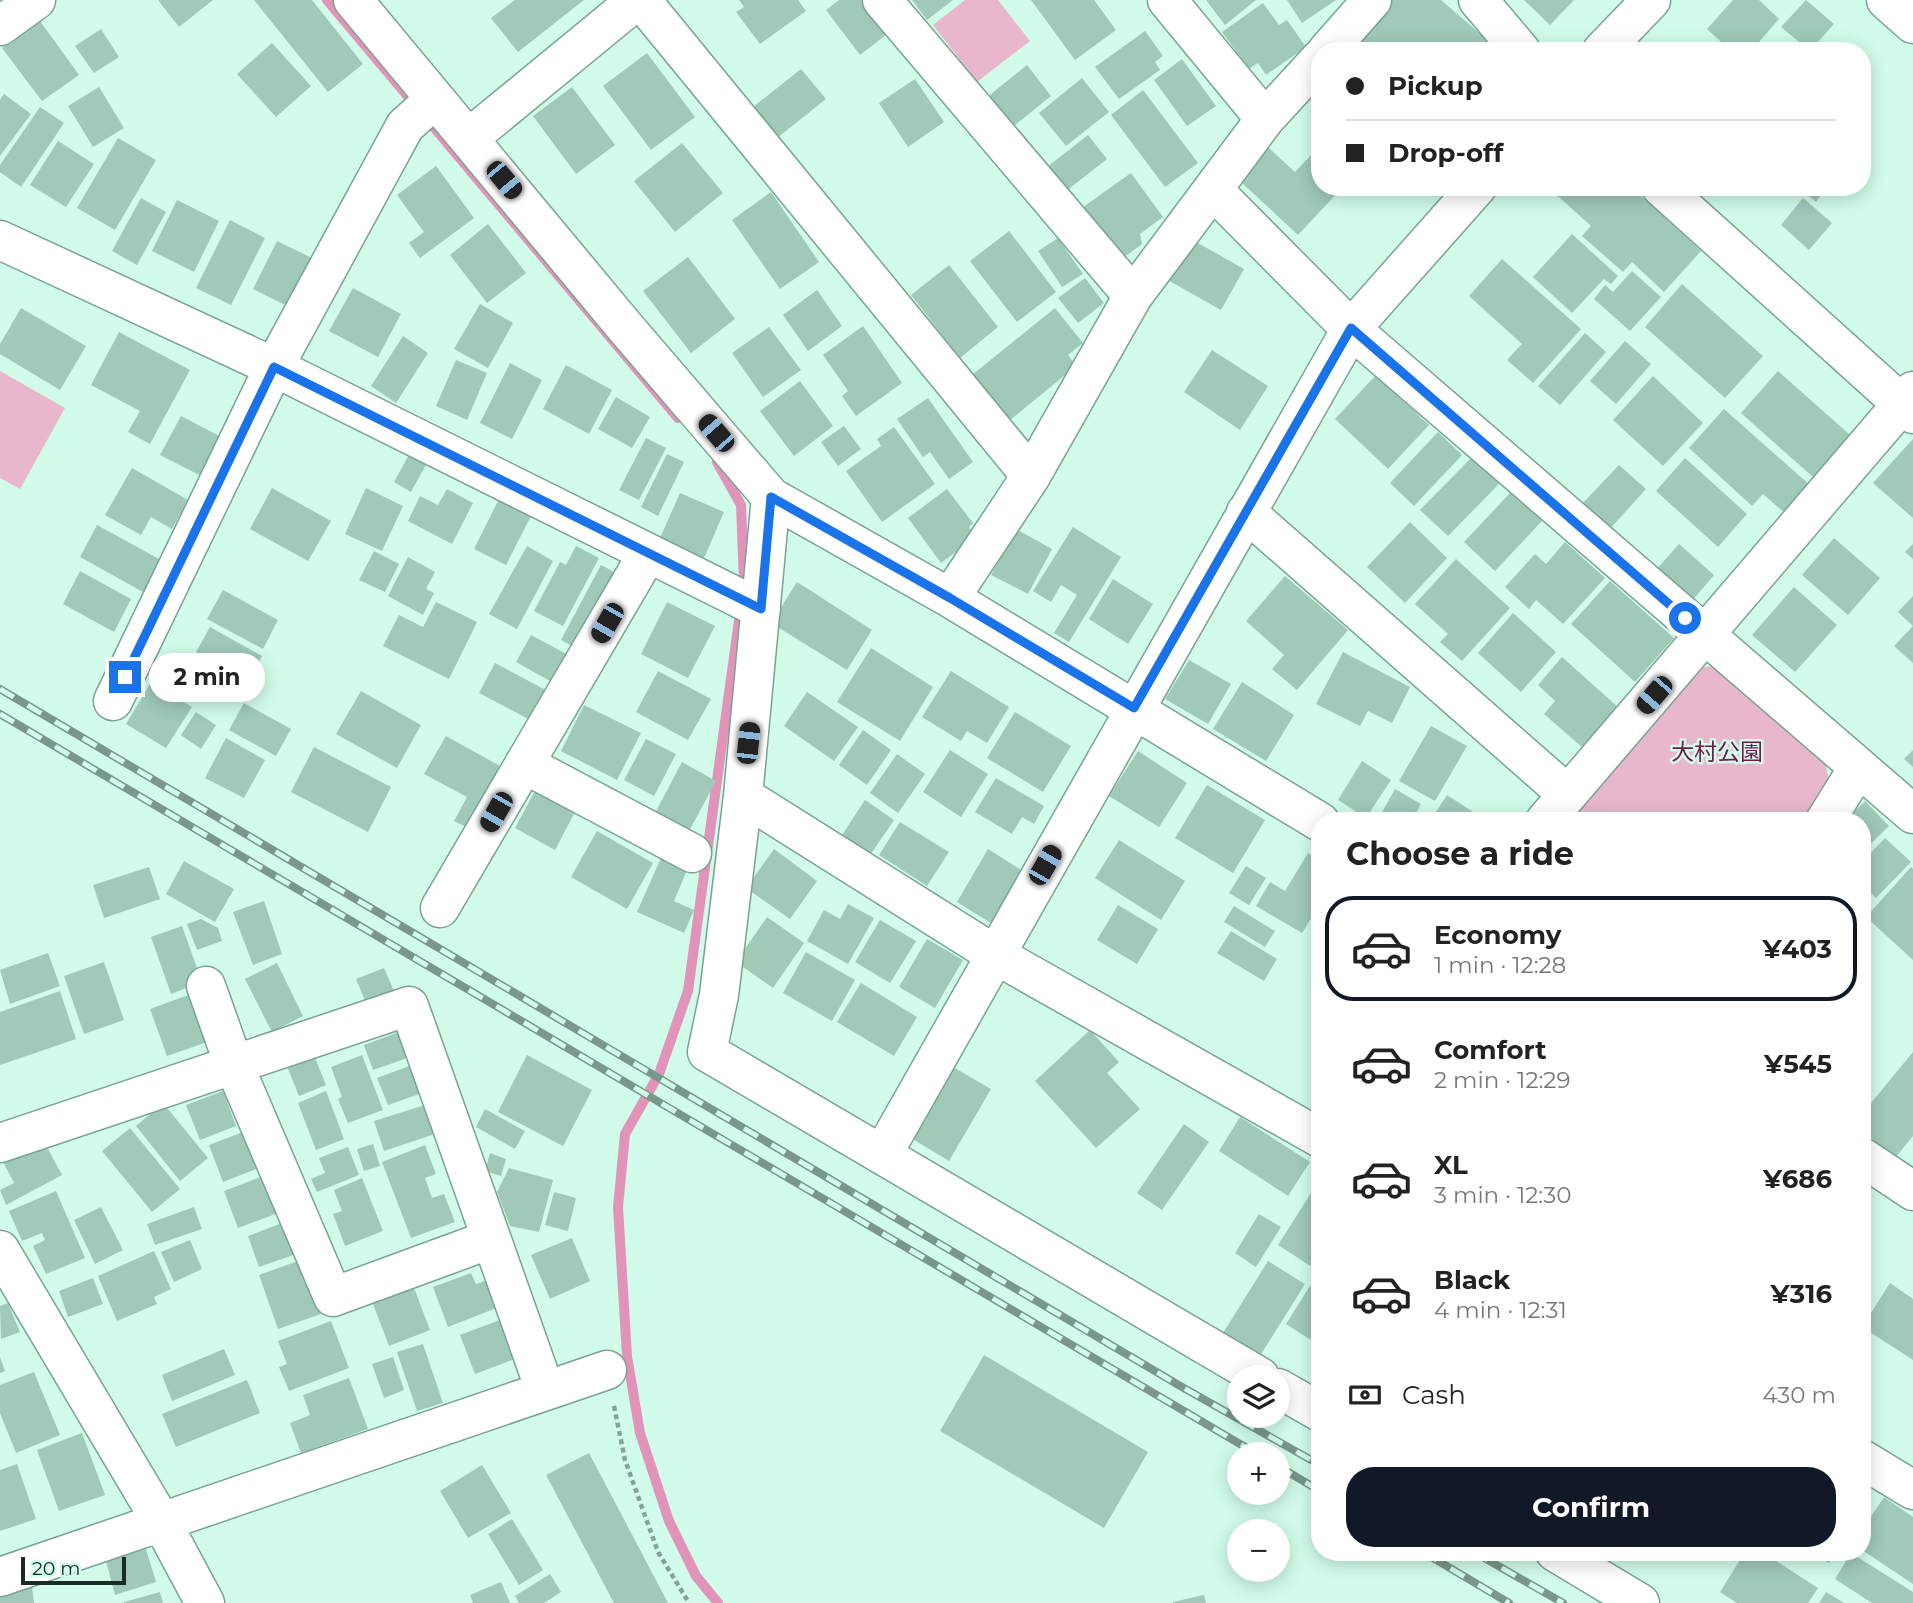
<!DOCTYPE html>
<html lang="en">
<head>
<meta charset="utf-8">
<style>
	:root { --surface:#fff; --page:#f6f6f6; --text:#222; --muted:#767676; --line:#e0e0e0; --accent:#111827 }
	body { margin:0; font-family:Montserrat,"Noto Sans JP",sans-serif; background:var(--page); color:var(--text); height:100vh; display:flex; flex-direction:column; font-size:26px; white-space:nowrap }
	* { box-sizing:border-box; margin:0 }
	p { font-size:23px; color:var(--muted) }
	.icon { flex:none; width:38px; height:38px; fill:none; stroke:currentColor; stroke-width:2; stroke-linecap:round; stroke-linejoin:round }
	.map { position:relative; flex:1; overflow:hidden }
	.sheet { position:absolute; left:1311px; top:812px; width:560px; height:749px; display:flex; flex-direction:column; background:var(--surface); border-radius:28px; box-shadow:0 4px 18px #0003 }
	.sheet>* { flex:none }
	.hud { position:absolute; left:1311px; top:42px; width:560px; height:154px; border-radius:28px; box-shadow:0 4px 18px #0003; display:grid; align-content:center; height:154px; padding:0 35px; background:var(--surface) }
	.tools { position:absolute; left:1227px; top:1365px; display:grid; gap:14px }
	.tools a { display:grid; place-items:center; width:63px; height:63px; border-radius:50%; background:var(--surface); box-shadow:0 4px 18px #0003; font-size:35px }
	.scale { position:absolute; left:21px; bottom:18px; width:105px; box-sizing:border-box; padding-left:7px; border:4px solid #1a2a24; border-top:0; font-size:19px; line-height:24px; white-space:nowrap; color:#1a2a24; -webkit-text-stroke:5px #d1fcea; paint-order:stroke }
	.end { position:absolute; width:32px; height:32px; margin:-16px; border:9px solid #1a73e8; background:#fff; box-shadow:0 0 0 4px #fff }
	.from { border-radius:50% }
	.bubble { position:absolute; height:49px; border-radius:24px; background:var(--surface); box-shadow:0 4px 18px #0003; font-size:23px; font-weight:700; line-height:49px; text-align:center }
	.car { position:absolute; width:21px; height:42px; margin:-21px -10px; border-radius:9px; box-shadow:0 0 5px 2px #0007; background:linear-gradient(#222 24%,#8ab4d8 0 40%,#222 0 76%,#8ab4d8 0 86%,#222 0) }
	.hud b { display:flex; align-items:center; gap:24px; height:66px; font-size:26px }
	.hud b+b { border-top:2px solid var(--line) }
	.hud i { width:18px; height:18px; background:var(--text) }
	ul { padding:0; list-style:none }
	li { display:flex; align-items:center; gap:21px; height:105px; margin:0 14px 10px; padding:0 21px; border:4px solid transparent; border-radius:28px }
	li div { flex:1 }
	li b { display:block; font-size:26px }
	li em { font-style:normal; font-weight:700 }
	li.active { border-color:var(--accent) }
	li>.icon { width:63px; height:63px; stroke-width:1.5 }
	h2 { padding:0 35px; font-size:32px; line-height:84px }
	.pay { display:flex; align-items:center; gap:18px; height:77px; padding:0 35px; font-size:26px }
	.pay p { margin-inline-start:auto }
	.cta { display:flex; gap:14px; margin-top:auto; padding:14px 35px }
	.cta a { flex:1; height:80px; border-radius:28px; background:var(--accent); color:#fff; font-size:28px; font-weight:700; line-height:80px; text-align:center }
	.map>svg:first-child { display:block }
	.green { fill:#e9b7cc }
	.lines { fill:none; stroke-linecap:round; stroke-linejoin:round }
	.stream { stroke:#e194b7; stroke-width:10 }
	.building { fill:#a0c9b8 }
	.minor-casing { stroke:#7aa292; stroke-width:41 }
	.major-casing { stroke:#7aa292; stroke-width:41 }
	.path { stroke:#83a396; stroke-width:4.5; stroke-dasharray:5 3.5; stroke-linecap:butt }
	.minor { stroke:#fff; stroke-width:38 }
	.major { stroke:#fff; stroke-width:38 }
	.rail-casing { stroke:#79978b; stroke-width:8 }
	.rail { stroke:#d1fcea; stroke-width:5; stroke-dasharray:16; stroke-linecap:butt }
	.route { stroke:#1a73e8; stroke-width:9 }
	.labels { text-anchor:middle; stroke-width:5; stroke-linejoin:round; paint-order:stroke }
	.park-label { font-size:23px; fill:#71194a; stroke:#d1fcea }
</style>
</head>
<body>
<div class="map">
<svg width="1913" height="1603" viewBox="0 0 1913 1603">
	<rect width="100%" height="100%" fill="#d1fcea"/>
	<!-- green -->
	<path class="green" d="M965 0H998L1030 41 977 82 933 25Z
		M0 371 65 408 20 489 0 478Z
		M1722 666 1824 755 1829 780 1804 821H1566L1699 667Z"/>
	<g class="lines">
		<!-- stream -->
		<path class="stream" d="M327 0 678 418
			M717 462 741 505 744 583
			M718 1603 696 1576 669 1521 640 1433 627 1356 618 1207 625 1134 659 1074 688 991 741 606"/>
	</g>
	<!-- building -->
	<path class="building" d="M158 0H213L179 27Z
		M254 0H312L363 64 328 92Z
		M515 0H584L518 52 491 18Z
		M739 0H798L806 11 760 44 736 12 744 7Z
		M839 0H861L887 34 860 55 826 10Z
		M912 0H953L927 20Z
		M1031 0H1094L1116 30 1075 60Z
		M1206 0H1256L1225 25Z
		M1287 0H1336L1302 23Z
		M1392 0H1441L1500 51H1349Z
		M1524 0H1574L1550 25Z
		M1733 0H1759L1779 19 1751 51H1731L1707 29Z
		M1806 0 1834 24 1810 51 1781 27Z
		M1263 3 1279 25 1287 20 1306 47 1266 75 1258 63 1249 69 1222 32Z
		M40 21 79 75 42 101 2 48Z
		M101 29 119 57 94 73 75 46Z
		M1145 31 1163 56 1155 62 1160 70 1119 99 1095 67Z
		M272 43 311 86 276 117 237 74Z
		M647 53 695 117 651 150 603 86Z
		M1182 59 1216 106 1187 126 1154 80Z
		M1027 65 1051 96 1010 129 986 98Z
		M801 69 826 99 777 138 753 107Z
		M1082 78 1109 112 1066 146 1039 113Z
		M915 79 944 122 908 147 879 103Z
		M99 87 124 128 93 147 68 106Z
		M572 87 615 145 576 174 533 116Z
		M1143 90 1198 163 1165 187 1111 115Z
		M4 94 31 114 0 156V100Z
		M40 107 64 123 21 187 0 172V165Z
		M1088 135 1107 159 1061 195 1042 171Z
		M118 138 156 160 115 230 77 208Z
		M58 141 94 164 66 207 30 185Z
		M682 143 723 193 675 232 634 181Z
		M1269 148 1295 172 1313 153 1320 159V187H1343L1298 235 1239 180Z
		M436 166 474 218 420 258 409 243 424 232 397 195Z
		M1131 173 1163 217 1140 234 1142 244 1122 259 1083 207Z
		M1548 187H1631L1701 251 1664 292 1632 262 1623 272 1582 236 1591 226Z
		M1798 187H1827L1816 202Z
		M771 192 819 262 780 289 732 220Z
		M141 198 166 212 137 265 112 251Z
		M1803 198 1832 223 1809 250 1781 225Z
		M177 200 219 221 194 272 152 251Z
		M230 220 265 238 231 305 196 288Z
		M488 224 526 273 487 303 450 255Z
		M1009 231 1056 292 1017 322 970 261Z
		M1572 234 1618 276 1611 284 1604 279 1572 313 1533 277Z
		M1058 238 1083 274 1062 287 1038 251Z
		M1189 238 1244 269 1221 310 1166 279Z
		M277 241 320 262 297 311 253 289Z
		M688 257 735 319 691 353 643 291Z
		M1502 259 1581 329 1533 383 1507 360 1522 344 1469 296Z
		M949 265 998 327 960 358 911 295Z
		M1632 271 1661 297 1630 331 1594 299 1605 285 1613 292Z
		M1085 278 1104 303 1078 323 1058 298Z
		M1682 284 1763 356 1725 398 1645 327Z
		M353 288 401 314 378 357 329 331Z
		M817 290 842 326 808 351 783 315Z
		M480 304 513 323 488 368 454 349Z
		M21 308 86 346 60 390 0 354V344Z
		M1055 308 1083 343 1068 355 1076 366 1009 421 972 375Z
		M863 326 902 383 856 416 842 396 848 391 823 355Z
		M769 327 801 370 763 397 732 353Z
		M119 332 190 370 150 444 128 432 140 411 91 385Z
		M1585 333 1606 352 1560 405 1538 386Z
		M403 336 428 353 396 403 371 386Z
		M1625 341 1651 364 1616 404 1590 381Z
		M1212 350 1268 386 1240 430 1184 392Z
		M456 360 487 373 467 420 436 406Z
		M510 363 542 380 512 439 480 423Z
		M566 365 612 390 589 434 543 409Z
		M1778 371 1850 435 1813 477 1741 413Z
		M1376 375 1429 425 1388 469 1335 419Z
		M1653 376 1703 423 1663 466 1613 420Z
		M800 381 833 426 794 456 760 411Z
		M616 397 650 417 632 448 598 429Z
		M928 398 973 462 949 479 930 452 923 457 897 419Z
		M1724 409 1812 487 1787 515 1763 494 1752 506 1689 448Z
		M181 416 229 441 209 480 160 455Z
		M844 426 861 449 838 466 821 442Z
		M894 427 935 484 882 522 846 471 881 446 877 439Z
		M1438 432 1462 455 1414 506 1390 483Z
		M646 438 666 448 639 500 619 490Z
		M1913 439V518L1873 483Z
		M410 453 427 463 411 492 394 482Z
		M667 454 684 462 658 516 641 507Z
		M1472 457 1500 483 1448 536 1420 510Z
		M1685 458 1747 514 1718 547 1656 491Z
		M1619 465 1646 489 1608 531 1581 505Z
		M132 468 188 500 172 529 151 517 141 535 105 515Z
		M272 488 331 521 308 561 250 529Z
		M366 488 403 506 382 551 345 534Z
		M447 489 473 503 452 544 408 521 420 496 438 505Z
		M947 489 973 523 969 527 976 537 941 563 908 518Z
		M1511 492 1542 521 1495 571 1464 542Z
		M680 493 724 512 704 558 660 538Z
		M500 497 532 514 506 565 474 549Z
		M1410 522 1447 558 1405 603 1367 567Z
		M97 525 170 565 152 597 80 557Z
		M1073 527 1121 557 1069 642 1054 633 1077 595 1061 585 1051 602 1033 591Z
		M1016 529 1052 549 1028 594 991 575Z
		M1834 538 1880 578 1848 615 1802 575Z
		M1565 542 1605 578 1563 624 1536 600 1529 609 1505 587 1535 554 1546 564Z
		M1679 544 1714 575 1691 602 1655 571Z
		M1913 544V559L1905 552Z
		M527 546 553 561 517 629 489 614Z
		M576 546 599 558 563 626 534 611 560 562 566 565Z
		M374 551 399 564 385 592 359 580Z
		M408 557 435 572 426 589 434 593 423 615 388 596Z
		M1456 559 1510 608 1462 661 1440 642 1448 634 1415 604Z
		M601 565 622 576 581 651 561 640Z
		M80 571 131 599 114 632 63 604Z
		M1285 576 1348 630 1297 690 1272 669 1284 655 1246 621Z
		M1113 579 1153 604 1128 644 1089 619Z
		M1610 581 1674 638 1635 682 1571 624Z
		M797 582 872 630 847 670 771 623Z
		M1794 587 1837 625 1795 672 1752 635Z
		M223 590 278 620 263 649 207 619Z
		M1913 596V663L1894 646 1913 626 1898 612Z
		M436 602 477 622 449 679 383 646 399 615 423 627Z
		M667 602 715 626 688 678 641 654Z
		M1513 613 1556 652 1521 692 1478 653Z
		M210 627 262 656 242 692 223 682 230 670 196 652Z
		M531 635 572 657 557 685 516 662Z
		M871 648 933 687 900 741 837 702Z
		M1343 652 1410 687 1392 723 1368 711 1360 726 1316 704Z
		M1562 657 1619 708 1583 748 1544 714 1555 701 1538 685Z
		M1189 660 1231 684 1208 724 1165 699Z
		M495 663 555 695 540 725 479 693Z
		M658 671 711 699 688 740 636 712Z
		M951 671 1009 707 987 743 967 731 961 741 922 717Z
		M151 682 192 707 166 748 126 724Z
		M1242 682 1294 715 1266 761 1213 729Z
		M361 691 421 725 397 768 336 734Z
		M807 692 858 727 834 761 784 726Z
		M244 703 291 729 276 756 229 730Z
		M584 705 641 733 617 780 561 751Z
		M196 712 216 725 201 749 181 735Z
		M1015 712 1071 746 1043 792 987 758Z
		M1431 726 1467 746 1435 801 1399 781Z
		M863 730 891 750 867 785 839 765Z
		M446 736 509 771 476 832 454 821 467 797 424 774Z
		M226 738 265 760 244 798 205 778Z
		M646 739 676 754 654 796 624 780Z
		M314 747 391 787 368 832 291 792Z
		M950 750 988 774 961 817 923 792Z
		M1913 750V767L1904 759Z
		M1138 751 1187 783 1159 827 1109 796Z
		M897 754 925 774 898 813 870 793Z
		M1362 761 1391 780 1366 818 1338 800Z
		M682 762 716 781 688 833 654 815Z
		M996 778 1044 806 1034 824 1022 817 1012 834 975 812Z
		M1207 785 1265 820 1233 873 1175 838Z
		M536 789 576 810 555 850 515 828Z
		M1395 789 1421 804 1412 821H1377Z
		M1447 795 1487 821H1430Z
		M865 800 894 820 868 858 840 838Z
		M1865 801 1889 826 1862 852V821H1845Z
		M900 822 949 852 927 886 879 855Z
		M597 831 653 863 627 909 571 877Z
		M1885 838 1911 862 1876 898 1862 884V862Z
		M1119 840 1185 881 1161 920 1095 878Z
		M774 849 817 881 790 919 746 888Z
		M988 849 1026 873 994 925 957 902Z
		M1308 853 1320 860V904L1302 933 1256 906 1270 882 1285 891Z
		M661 858 687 870 674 901 694 910 684 933 637 912Z
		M184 861 234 889 215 922 166 894Z
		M1246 866 1266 878 1249 905 1229 893Z
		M149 867 160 899 104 918 93 885Z
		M1911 867 1913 869V960L1866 917Z
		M264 901 282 954 253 965 233 912Z
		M848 904 874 918 848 964 807 941 824 910 840 919Z
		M1118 905 1158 929 1137 964 1097 940Z
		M1234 906 1275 931 1265 947 1224 922Z
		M767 917 804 943 773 988 736 962Z
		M201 919 218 928 222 941 197 950 187 924Z
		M880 920 916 941 890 983 855 962Z
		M182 926 202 982 171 994 151 937Z
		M1231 931 1277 959 1264 981 1217 953Z
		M927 939 963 960 935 1008 899 987Z
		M806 952 855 980 832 1021 783 993Z
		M48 953 60 986 10 1004 0 970Z
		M104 962 124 1020 84 1034 64 976Z
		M277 963 303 1016 272 1032 245 979Z
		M384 968 394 991 366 1003 356 979Z
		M861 983 917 1017 894 1056 837 1022Z
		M202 990 219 1038 167 1056 150 1009Z
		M60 991 76 1039 0 1065V1012Z
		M404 1030 413 1056 373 1070 364 1045Z
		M1090 1030 1119 1062 1107 1073 1140 1109 1096 1148 1035 1081Z
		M311 1048 326 1085 299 1096 284 1059Z
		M1913 1052V1136L1895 1158 1862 1131V1114Z
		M362 1055 383 1110 348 1123 338 1099 342 1097 331 1067Z
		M527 1055 592 1090 563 1146 498 1112Z
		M420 1062 431 1090 388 1105 377 1078Z
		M953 1067 991 1089 949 1161 911 1138Z
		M223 1091 236 1126 200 1140 186 1105Z
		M326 1091 344 1139 316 1150 298 1103Z
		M163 1103 208 1158 180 1181 136 1126Z
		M428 1104 438 1133 384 1151 374 1121Z
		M485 1109 525 1131 515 1149 476 1127Z
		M1240 1117 1310 1162 1288 1196 1219 1151Z
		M1184 1124 1209 1142 1162 1210 1137 1193Z
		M130 1128 180 1189 152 1212 102 1151Z
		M251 1129 266 1165 223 1182 209 1145Z
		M40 1134 62 1175 6 1205 0 1190 14 1183 0 1156Z
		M373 1144 380 1166 364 1171 357 1149Z
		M425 1145 436 1174 425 1178 432 1198 444 1194 455 1222 411 1238 382 1162Z
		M348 1147 359 1175 317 1192 311 1179 325 1173 319 1158Z
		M490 1153 506 1159 501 1176 485 1171Z
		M509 1168 553 1180 539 1232 510 1226 497 1192Z
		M266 1175 281 1212 238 1228 224 1191Z
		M362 1178 383 1231 345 1246 333 1214 342 1211 334 1190Z
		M56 1191 85 1258 46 1274 33 1246 45 1240 42 1233 22 1241 9 1211Z
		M554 1192 576 1198 568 1231 545 1225Z
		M1311 1193 1320 1199V1255L1312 1267 1278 1245Z
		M101 1207 123 1250 95 1264 74 1220Z
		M194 1207 202 1229 155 1245 147 1224Z
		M1259 1214 1281 1227 1256 1267 1235 1253Z
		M287 1221 299 1253 259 1267 248 1236Z
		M572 1238 590 1281 550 1299 531 1255Z
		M190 1240 202 1269 174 1282 161 1252Z
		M154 1251 171 1289 154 1297 157 1304 117 1321 98 1276Z
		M301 1260 321 1314 278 1329 259 1275Z
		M1268 1261 1305 1284 1260 1356 1223 1333Z
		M471 1273 476 1284 488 1280 499 1307 448 1327 433 1287Z
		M93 1278 103 1304 68 1317 59 1291Z
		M411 1280 430 1330 389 1346 370 1296Z
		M1890 1283 1913 1299V1360L1862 1327Z
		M1310 1286 1320 1292V1346L1286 1324Z
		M8 1303 20 1332 1 1339 0 1306Z
		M505 1318 520 1357 475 1374 460 1335Z
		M331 1321 349 1368 289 1391 279 1367 287 1364 278 1341Z
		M423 1344 443 1403 417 1411 397 1352Z
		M224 1349 235 1375 172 1401 162 1375Z
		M984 1355 1148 1452 1104 1528 940 1431Z
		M0 1357 5 1371 0 1373Z
		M393 1357 404 1390 384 1398 372 1364Z
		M34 1372 60 1435 16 1453 0 1413V1385Z
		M349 1378 368 1429 301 1453 290 1423 310 1415 303 1395Z
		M247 1380 260 1413 176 1447 162 1414Z
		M82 1433 105 1495 59 1511 37 1450Z
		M589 1453 668 1603H614L546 1475Z
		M17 1464 36 1519 0 1531V1470Z
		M482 1465 511 1513 468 1538 440 1491Z
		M1884 1497 1913 1517V1584L1862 1550V1530Z
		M512 1519 543 1570 519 1585 488 1534Z
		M146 1549 156 1582 115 1595 106 1561Z
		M1745 1552H1762L1818 1588 1808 1603H1737L1720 1592Z
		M1810 1552H1835L1829 1563Z
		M1851 1553 1913 1592V1603H1872L1835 1579Z
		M550 1574 561 1592 544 1603H519L515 1596Z
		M501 1582 510 1603H473L470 1595Z
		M32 1586 34 1603H0V1588Z
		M160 1592 163 1603H124V1602Z
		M1826 1592 1844 1603H1819Z
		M1204 1595 1206 1603H1173V1602Z"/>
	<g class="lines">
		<!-- minor casing -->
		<g class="minor-casing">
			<path id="minor" d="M353 0 625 327 771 497 950 598 1320 822
				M641 0 1031 476
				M882 0 1133 296
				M1167 0 1265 119
				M1478 0 1521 51
				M0 26 36 0
				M1327 51 1372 0
				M1602 51 1651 0
				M469 138 637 0
				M1661 187 1913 414
				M1213 190 1351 329 1913 814
				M0 240 274 367 761 609
				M771 497 743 796 994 954 1320 1138
				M1246 512 1567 794
				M950 598 1031 476 1133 296 1265 119 1320 59
				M113 701 274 367 405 126 435 99
				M524 764 692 853
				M743 796 719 995 707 1052 1260 1377
				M1545 821 1913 391
				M1825 821 1858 768
				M440 908 648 553
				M206 986 234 1065 333 1297 491 1239
				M0 1143 409 1006 545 1390
				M882 1155 1351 329 1477 187
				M1862 1157 1913 1191
				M0 1250 161 1521 205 1603
				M1278 1388 1320 1412
				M1862 1459 1913 1490
				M1555 1552 1640 1603
				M0 1577 607 1370"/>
		</g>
		<!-- major casing -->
		<g class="major-casing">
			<path id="major" d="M1886 0 1913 24"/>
		</g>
		<!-- path -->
		<path class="path" d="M614 1406 625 1460 658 1552 689 1603"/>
		<!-- minor -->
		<use href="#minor" class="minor"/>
		<!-- major -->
		<use href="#major" class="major"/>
		<!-- rail casing -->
		<g class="rail-casing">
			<path id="rail" d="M0 689 1182 1387 1320 1465
				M0 714 1257 1454
				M1278 1466 1320 1491
				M1423 1552 1509 1603
				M1474 1552 1563 1603"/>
		</g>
		<!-- rail -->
		<use href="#rail" class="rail"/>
	</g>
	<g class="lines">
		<!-- route -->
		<path class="route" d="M125 677 274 367 761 609 771 497 950 598 1134 708 1351 328 1685 618"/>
	</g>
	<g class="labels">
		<!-- park labels -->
		<g class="park-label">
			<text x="1717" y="760">大村公園</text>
		</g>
	</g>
</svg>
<div class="tools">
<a><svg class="icon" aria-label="layers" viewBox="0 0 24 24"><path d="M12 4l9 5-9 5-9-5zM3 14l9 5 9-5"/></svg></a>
<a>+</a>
<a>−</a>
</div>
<div class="scale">20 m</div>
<i class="end from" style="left:1685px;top:618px"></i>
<i class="end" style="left:125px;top:677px"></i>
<div class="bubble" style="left:149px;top:653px;width:116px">2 min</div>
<i class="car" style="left:504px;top:180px;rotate:140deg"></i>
<i class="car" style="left:716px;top:433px;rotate:319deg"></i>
<i class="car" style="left:607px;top:623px;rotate:210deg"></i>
<i class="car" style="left:1654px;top:695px;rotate:221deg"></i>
<i class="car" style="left:748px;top:743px;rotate:6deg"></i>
<i class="car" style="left:496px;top:812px;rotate:210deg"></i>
<i class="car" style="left:1045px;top:865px;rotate:30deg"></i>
<div class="hud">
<b><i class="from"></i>Pickup</b>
<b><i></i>Drop-off</b>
</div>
<section class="sheet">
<h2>Choose a ride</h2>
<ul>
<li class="active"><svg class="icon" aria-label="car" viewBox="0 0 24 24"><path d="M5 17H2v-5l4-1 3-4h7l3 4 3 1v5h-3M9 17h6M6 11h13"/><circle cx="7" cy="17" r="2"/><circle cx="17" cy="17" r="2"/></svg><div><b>Economy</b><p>1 min · 12:28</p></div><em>¥403</em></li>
<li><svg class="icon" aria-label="car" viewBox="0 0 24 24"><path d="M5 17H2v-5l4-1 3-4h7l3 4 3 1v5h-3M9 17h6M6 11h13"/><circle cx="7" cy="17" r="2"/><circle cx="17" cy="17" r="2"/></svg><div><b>Comfort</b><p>2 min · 12:29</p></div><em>¥545</em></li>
<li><svg class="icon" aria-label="car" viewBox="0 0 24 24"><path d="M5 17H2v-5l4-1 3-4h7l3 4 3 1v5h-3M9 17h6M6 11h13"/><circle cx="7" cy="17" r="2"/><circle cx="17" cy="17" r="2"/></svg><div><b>XL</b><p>3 min · 12:30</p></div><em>¥686</em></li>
<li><svg class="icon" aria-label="car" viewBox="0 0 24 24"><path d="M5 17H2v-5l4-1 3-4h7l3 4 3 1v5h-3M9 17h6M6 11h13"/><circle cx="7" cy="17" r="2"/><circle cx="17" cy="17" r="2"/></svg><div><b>Black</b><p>4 min · 12:31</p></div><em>¥316</em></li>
</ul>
<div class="pay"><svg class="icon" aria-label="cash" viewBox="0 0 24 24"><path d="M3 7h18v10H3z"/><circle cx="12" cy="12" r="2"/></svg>Cash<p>430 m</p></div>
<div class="cta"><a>Confirm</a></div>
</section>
</div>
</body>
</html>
